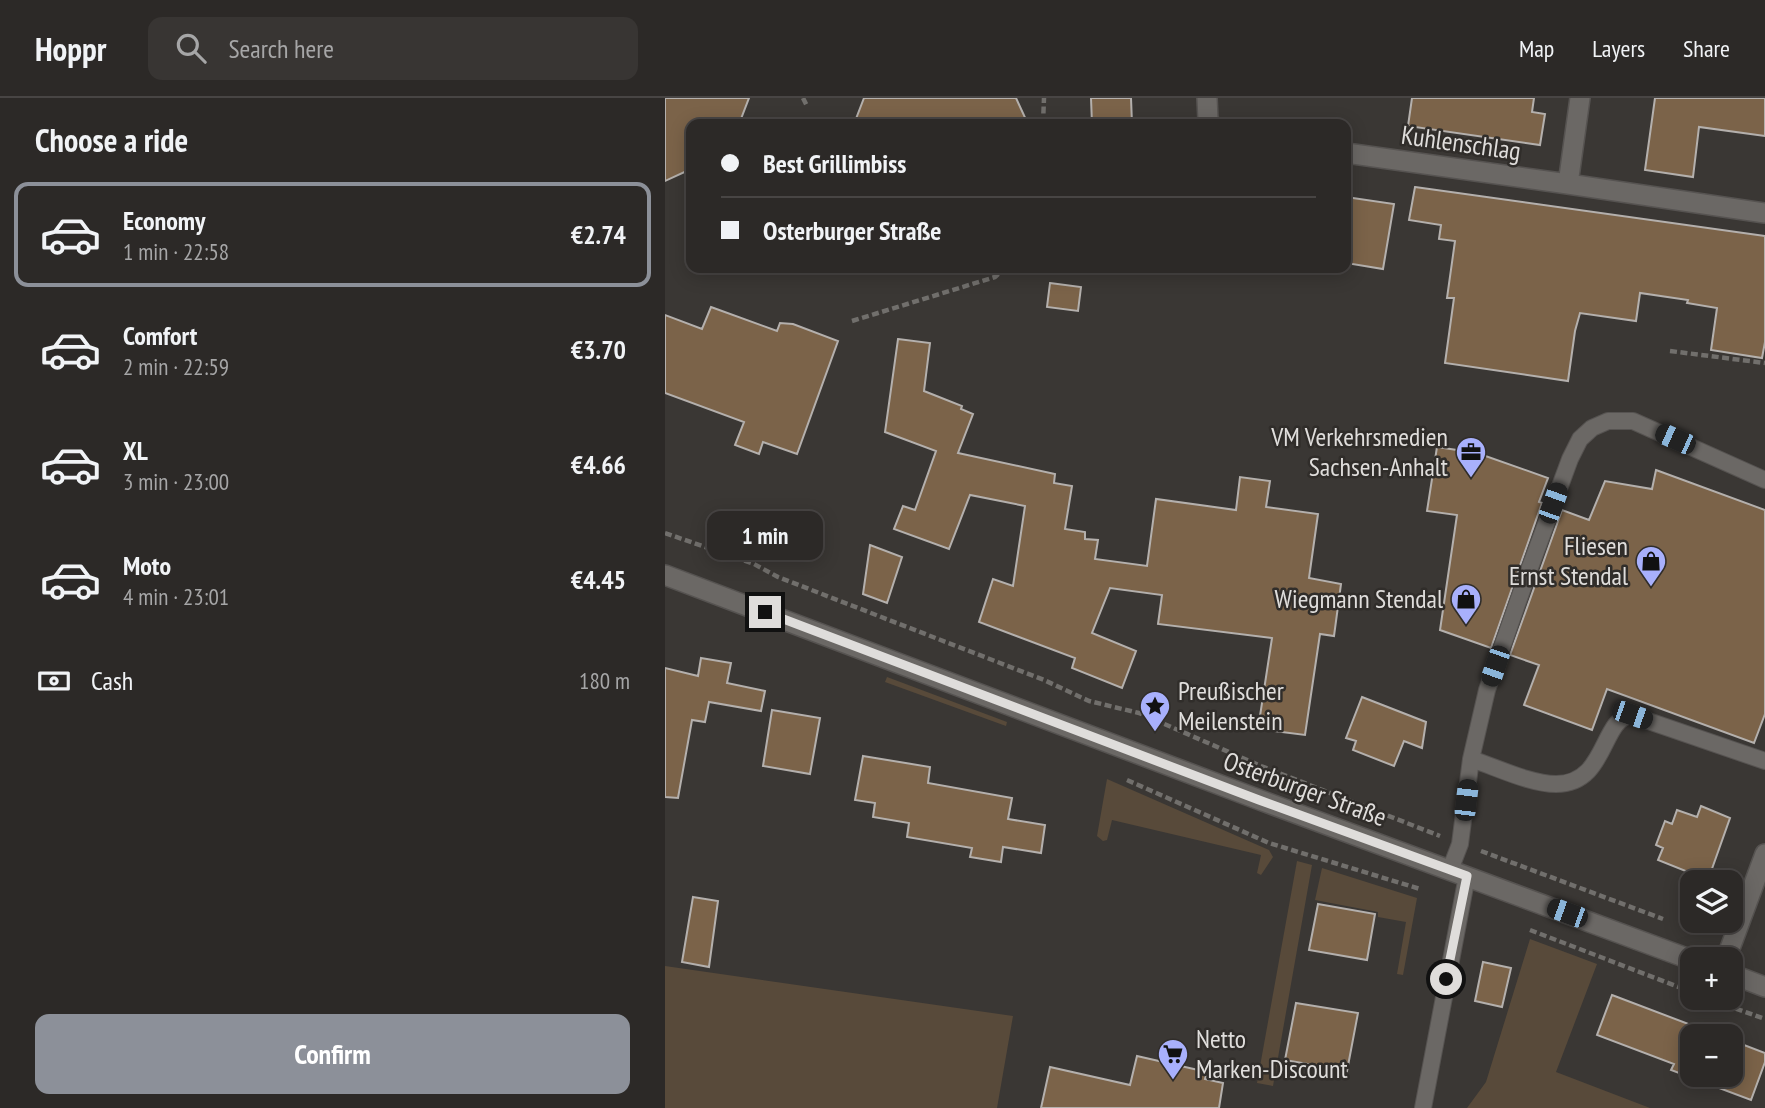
<!DOCTYPE html>
<html lang="en">
<head>
<meta charset="utf-8">
<style>
	:root { --surface:#2c2927; --page:#383533; --text:#f1f3f6; --muted:#a6a6a7; --line:#484544; --accent:#8c9099 }
	body { margin:0; font-family:"PT Sans Narrow",sans-serif; background:var(--page); color:var(--text); height:100vh; display:flex; flex-direction:column; font-size:26px; white-space:nowrap }
	* { box-sizing:border-box; margin:0 }
	p { font-size:23px; color:var(--muted) }
	.icon { flex:none; width:38px; height:38px; fill:none; stroke:currentColor; stroke-width:2; stroke-linecap:round; stroke-linejoin:round }
	.map { position:relative; flex:1; overflow:hidden }
	.sheet { display:flex; flex-direction:column; background:var(--surface); width:665px }
	.sheet>* { flex:none }
	.banner { position:absolute; left:21px; top:21px; width:665px; height:154px; border-radius:14px; box-shadow:0 4px 18px #0003,0 0 0 2px var(--line); display:grid; align-content:center; height:154px; padding:0 35px; background:var(--surface) }
	.tools { position:absolute; left:1015px; top:772px; display:grid; gap:14px }
	.tools a { display:grid; place-items:center; width:63px; height:63px; border-radius:14px; background:var(--surface); box-shadow:0 4px 18px #0003,0 0 0 2px var(--line); font-size:35px }
	.end { position:absolute; width:32px; height:32px; margin:-16px; border:9px solid #dfdddb; background:#111; box-shadow:0 0 0 4px #111 }
	.from { border-radius:50% }
	.bubble { position:absolute; height:49px; border-radius:14px; background:var(--surface); box-shadow:0 4px 18px #0003,0 0 0 2px var(--line); font-size:23px; font-weight:600; line-height:49px; text-align:center }
	.car { position:absolute; width:21px; height:42px; margin:-21px -10px; border-radius:9px; box-shadow:0 0 5px 2px #0007; background:linear-gradient(#222 24%,#8ab4d8 0 40%,#222 0 76%,#8ab4d8 0 86%,#222 0) }
	.banner b { display:flex; align-items:center; gap:24px; height:66px; font-size:26px }
	.banner b+b { border-top:2px solid var(--line) }
	.banner i { width:18px; height:18px; background:var(--text) }
	ul { padding:0; list-style:none }
	li { display:flex; align-items:center; gap:21px; height:105px; margin:0 14px 10px; padding:0 21px; border:4px solid transparent; border-radius:14px }
	li div { flex:1 }
	li b { display:block; font-size:26px }
	li em { font-style:normal; font-weight:600 }
	li.current { border-color:var(--accent) }
	li>.icon { width:63px; height:63px; stroke-width:1.5 }
	h2 { padding:0 35px; font-size:32px; line-height:84px }
	.pay { display:flex; align-items:center; gap:18px; height:77px; padding:0 35px; font-size:26px }
	.pay p { margin-inline-start:auto }
	.button { display:flex; gap:14px; margin-top:auto; padding:14px 35px }
	.button a { flex:1; height:80px; border-radius:14px; background:var(--accent); color:#fff; font-size:28px; font-weight:600; line-height:80px; text-align:center }
	header { display:flex; align-items:center; gap:42px; box-sizing:border-box; height:98px; padding:0 35px; background:var(--surface); border-bottom:2px solid var(--line) }
	header strong { font-size:33px }
	nav { display:flex; gap:38px; margin-inline-start:auto; font-size:24px }
	.search { width:490px; height:63px; background:var(--page); display:flex; align-items:center; gap:18px; box-sizing:border-box; padding:0 24px; border-radius:14px; color:var(--muted); font-size:26px }
	main { display:flex; flex:1; min-height:0 }
	.map>svg:first-child { display:block }
	.green { fill:#584a3a }
	.building { fill:#7b6349; stroke:#b4b0ad; stroke-width:2 }
	.lines { fill:none; stroke-linecap:round; stroke-linejoin:round }
	.service-casing { stroke:#565351; stroke-width:18 }
	.minor-casing { stroke:#565351; stroke-width:22 }
	.tertiary-casing { stroke:#565351; stroke-width:22 }
	.path { stroke:#716f6c; stroke-width:4.5; stroke-dasharray:7 3.5; stroke-linecap:butt }
	.service { stroke:#6b6865; stroke-width:16 }
	.minor { stroke:#6b6865; stroke-width:19 }
	.tertiary { stroke:#6b6865; stroke-width:19 }
	.route { stroke:#dfdddb; stroke-width:9 }
	.labels { text-anchor:middle; stroke-width:5; stroke-linejoin:round; paint-order:stroke }
	.street-label { font-size:26px; fill:#dfdddb; stroke:#302d2a }
	.poi-label { font-size:26px; fill:#dfdddb; stroke:#302d2a; text-anchor:end }
</style>
</head>
<body>
<header>
<strong>Hoppr</strong>
<div class="search"><svg class="icon" aria-label="search" viewBox="0 0 24 24"><circle cx="10" cy="10" r="6"/><path d="M15 15l6 6"/></svg>Search here</div>
<nav><a>Map</a><a>Layers</a><a>Share</a></nav>
</header>
<main>
<section class="sheet">
<h2>Choose a ride</h2>
<ul>
<li class="current"><svg class="icon" aria-label="car" viewBox="0 0 24 24"><path d="M5 17H2v-5l4-1 3-4h7l3 4 3 1v5h-3M9 17h6M6 11h13"/><circle cx="7" cy="17" r="2"/><circle cx="17" cy="17" r="2"/></svg><div><b>Economy</b><p>1 min · 22:58</p></div><em>€2.74</em></li>
<li><svg class="icon" aria-label="car" viewBox="0 0 24 24"><path d="M5 17H2v-5l4-1 3-4h7l3 4 3 1v5h-3M9 17h6M6 11h13"/><circle cx="7" cy="17" r="2"/><circle cx="17" cy="17" r="2"/></svg><div><b>Comfort</b><p>2 min · 22:59</p></div><em>€3.70</em></li>
<li><svg class="icon" aria-label="car" viewBox="0 0 24 24"><path d="M5 17H2v-5l4-1 3-4h7l3 4 3 1v5h-3M9 17h6M6 11h13"/><circle cx="7" cy="17" r="2"/><circle cx="17" cy="17" r="2"/></svg><div><b>XL</b><p>3 min · 23:00</p></div><em>€4.66</em></li>
<li><svg class="icon" aria-label="car" viewBox="0 0 24 24"><path d="M5 17H2v-5l4-1 3-4h7l3 4 3 1v5h-3M9 17h6M6 11h13"/><circle cx="7" cy="17" r="2"/><circle cx="17" cy="17" r="2"/></svg><div><b>Moto</b><p>4 min · 23:01</p></div><em>€4.45</em></li>
</ul>
<div class="pay"><svg class="icon" aria-label="cash" viewBox="0 0 24 24"><path d="M3 7h18v10H3z"/><circle cx="12" cy="12" r="2"/></svg>Cash<p>180 m</p></div>
<div class="button"><a>Confirm</a></div>
</section>
<div class="map">
<svg width="1100" height="1010" viewBox="0 0 1100 1010">
	<rect width="100%" height="100%" fill="#3a3734"/>
	<!-- green -->
	<path class="green" d="M222 579 342 624 341 628 220 584Z
		M442 681 604 752 608 759 596 777 592 775 596 757 447 722 442 742 438 743 432 738Z
		M632 763 647 767 608 988 592 985Z
		M657 770 752 800 738 877 732 876 741 824 713 819V814L650 802Z
		M865 841 932 866 891 974 985 1010H802L821 984Z
		M0 868 348 918 332 1010H0Z"/>
	<!-- building -->
	<path class="building" d="M0 0H84L74 26H26V71L0 83Z
		M199 0H351L363 26H189Z
		M426 0H466L467 26H427Z
		M747 0H869L867 14 880 16 875 47 743 28Z
		M990 0H1100V38L1034 29 1028 79 980 72Z
		M750 89 1100 138V244L1097 260 1046 252 1052 210 1022 205 1023 202 975 195 971 223 915 215 910 233 903 283 780 265 789 200H782L790 143 774 141 776 127 744 122Z
		M681 99 729 106 718 171 681 165Z
		M385 185 416 189 413 213 382 209Z
		M46 209 112 233 115 225 128 226 173 243 132 356 98 344 94 356 70 347 79 324 0 295V217L37 231Z
		M233 241 265 245 259 293 297 308 296 311 308 316 293 355 390 376 389 385 407 388 400 431 420 434V441L433 442 430 461 482 468 491 401 571 412 575 379 605 383 601 409 653 416 644 480 676 486 669 538 655 536 640 637 593 631 607 540 493 526 497 497 445 490 427 535 471 553 457 590 407 570 410 560 314 524 328 481 348 488 360 408 305 397 284 451 229 431 238 408 250 412 271 353 220 334Z
		M772 349 812 355 883 380 874 404 877 405 826 550 775 532 792 417 762 413Z
		M991 372 1100 412V616L1089 645 942 591 927 632 859 607 874 567 845 557 897 412 924 422 940 383 987 391Z
		M205 447 237 459 222 505 198 496Z
		M36 560 66 565 62 585 100 593 96 613 44 604 40 624 27 622 13 700 0 699V570L33 578Z
		M697 599 761 624 757 650 739 643 729 668 688 652 691 643 681 640Z
		M107 612 155 620 145 676 98 668Z
		M198 658 265 669 263 685 347 700 343 721 380 727 376 755 338 749 336 764 305 759 307 750 242 739 244 725 208 719 210 705 190 702Z
		M1036 708 1065 720 1043 782 993 762 998 750 991 747 1000 723 1007 726 1012 712 1032 719Z
		M28 799 53 803 44 869 17 864Z
		M653 806 710 816 702 862 644 852Z
		M818 864 846 870 837 909 810 903Z
		M947 897 1055 938H1027V976H1066V942L1100 955V964L1086 1002 1006 972 1009 966 932 937Z
		M631 905 693 915 682 973 620 962Z
		M472 958 542 974 540 981 558 985 554 1010H376L385 969 465 987Z"/>
	<g class="lines">
		<!-- service casing -->
		<g class="service-casing">
			<path id="service" d="M806 661C831 669 865 686 891 686 942 686 936 621 966 617L1100 663
				M785 772 795 746 806 661 822 592 864 472 905 361 915 341 927 330 943 323H968L1100 382
				M758 1010 802 778"/>
		</g>
		<!-- minor casing -->
		<g class="minor-casing">
			<path id="minor" d="M542 0 543 22 546 26
				M915 0 903 86 1100 115
				M681 55 903 86
				M1061 861 1100 756"/>
		</g>
		<!-- tertiary casing -->
		<g class="tertiary-casing">
			<path id="tertiary" d="M0 477 595 702 1027 862
				M1066 876 1100 889"/>
		</g>
		<!-- path -->
		<path class="path" d="M138 0 142 8
			M378 26 379 0
			M187 223 330 179 340 170
			M1005 253 1100 265
			M0 435 89 466 113 479 379 582 424 603 474 615 596 668 775 738
			M462 682 604 745 755 791
			M816 753 998 821
			M865 832 1027 894
			M1041 900 1100 921"/>
		<!-- service -->
		<use href="#service" class="service"/>
		<!-- minor -->
		<use href="#minor" class="minor"/>
		<!-- tertiary -->
		<use href="#tertiary" class="tertiary"/>
	</g>
	<g class="lines">
		<!-- route -->
		<path class="route" d="M100 514 594 702 802 778 781 881"/>
	</g>
	<!-- icons -->
	<defs>
		<g id="office-pin" transform="scale(1.575)"><path d="M0 17L-7.5 6A9.5 9.5 0 1 1 7.5 6Z" fill="#a8b0fc" stroke="#302d2a"/><path d="M-6-3h4V-5.5h4V-3h4V5H-6ZM-1-4.5V-3h2v-1.5ZM-6 0V1H6V0Z" fill="#111"/></g>
		<g id="shop-pin" transform="scale(1.575)"><path d="M0 17L-7.5 6A9.5 9.5 0 1 1 7.5 6Z" fill="#a8b0fc" stroke="#302d2a"/><path d="M-5-2.5h2.3a2.7 3.5 0 0 1 5.4 0H5L5.5 6h-11ZM-1.5-2.5h3a1.5 2.3 0 0 0-3 0Z" fill="#111"/></g>
		<g id="sight-pin" transform="scale(1.575)"><path d="M0 17L-7.5 6A9.5 9.5 0 1 1 7.5 6Z" fill="#a8b0fc" stroke="#302d2a"/><path d="M0-6L1.8-2.2L6-1.7L2.9 1.2L3.7 5.4L0 3.3L-3.7 5.4L-2.9 1.2L-6-1.7L-1.8-2.2Z" fill="#111"/></g>
		<g id="supermarket-pin" transform="scale(1.575)"><path d="M0 17L-7.5 6A9.5 9.5 0 1 1 7.5 6Z" fill="#a8b0fc" stroke="#302d2a"/><path d="M-6-5.5h2.5l.6 2H6L4.5 2H-2.5L-4.4-4H-6ZM-1.5 3.2a1.3 1.3 0 1 0 .1 0ZM3 3.2a1.3 1.3 0 1 0 .1 0Z" fill="#111"/></g>
	</defs>
	<g fill-rule="evenodd">
		<use href="#office-pin" x="806" y="354"/>
		<use href="#shop-pin" x="986" y="463"/>
		<use href="#shop-pin" x="801" y="501"/>
		<use href="#sight-pin" x="490" y="608"/>
		<use href="#supermarket-pin" x="508" y="956"/>
	</g>
	<g class="labels">
		<!-- street labels -->
		<g class="street-label">
			<text transform="translate(796 45) rotate(8)" y="9">Kuhlenschlag</text>
			<text transform="translate(640 691) rotate(20)" y="9">Osterburger Straße</text>
		</g>
		<!-- poi labels -->
		<g class="poi-label">
			<text x="783" y="348">VM Verkehrsmedien<tspan x="783" dy="30">Sachsen-Anhalt</tspan></text>
			<text x="963" y="457">Fliesen<tspan x="963" dy="30">Ernst Stendal</tspan></text>
			<text x="778" y="510">Wiegmann Stendal</text>
			<text x="513" y="602" text-anchor="start">Preußischer<tspan x="513" dy="30">Meilenstein</tspan></text>
			<text x="531" y="950" text-anchor="start">Netto<tspan x="531" dy="30">Marken-Discount</tspan></text>
		</g>
	</g>
</svg>
<div class="tools">
<a><svg class="icon" aria-label="layers" viewBox="0 0 24 24"><path d="M12 4l9 5-9 5-9-5zM3 14l9 5 9-5"/></svg></a>
<a>+</a>
<a>−</a>
</div>
<i class="end from" style="left:781px;top:881px"></i>
<i class="end" style="left:100px;top:514px"></i>
<div class="bubble" style="left:42px;top:413px;width:116px">1 min</div>
<i class="car" style="left:1010px;top:341px;rotate:294deg"></i>
<i class="car" style="left:888px;top:405px;rotate:20deg"></i>
<i class="car" style="left:830px;top:568px;rotate:199deg"></i>
<i class="car" style="left:967px;top:617px;rotate:109deg"></i>
<i class="car" style="left:801px;top:702px;rotate:7deg"></i>
<i class="car" style="left:902px;top:815px;rotate:290deg"></i>
<div class="banner">
<b><i class="from"></i>Best Grillimbiss</b>
<b><i></i>Osterburger Straße</b>
</div>
</div>
</main>
</body>
</html>
